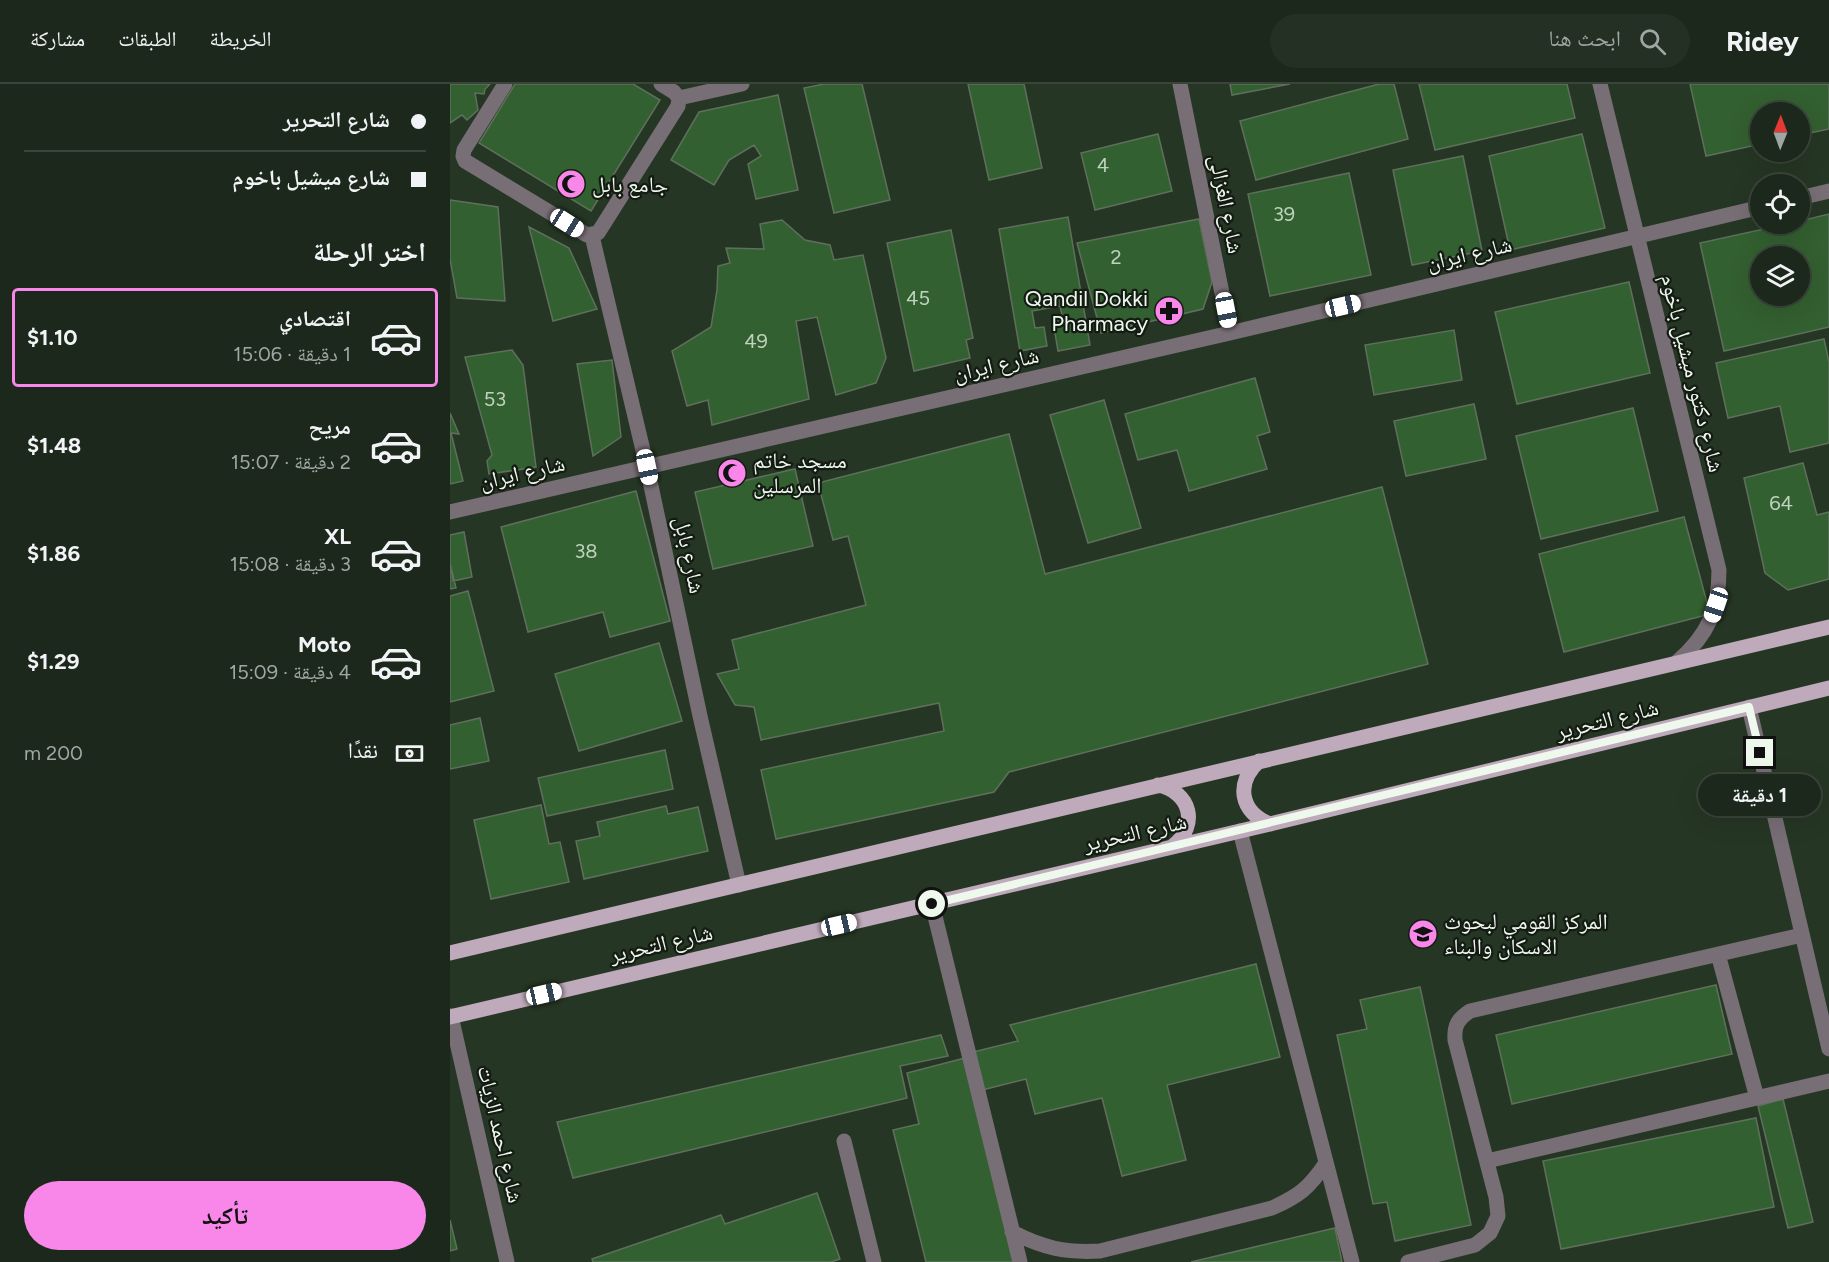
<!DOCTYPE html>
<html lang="ar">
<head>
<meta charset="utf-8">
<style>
	:root { --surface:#1c281b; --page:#253024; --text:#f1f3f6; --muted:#a0a6a3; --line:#3a443a; --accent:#f987e9 }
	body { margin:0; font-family:Figtree,"Noto Naskh Arabic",sans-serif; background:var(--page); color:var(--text); direction:rtl; height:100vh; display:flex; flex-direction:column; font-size:22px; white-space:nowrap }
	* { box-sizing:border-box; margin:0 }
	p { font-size:20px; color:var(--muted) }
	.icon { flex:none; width:33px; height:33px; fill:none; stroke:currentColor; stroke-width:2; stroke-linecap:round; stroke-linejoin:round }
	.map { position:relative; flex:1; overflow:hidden; direction:ltr }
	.details { display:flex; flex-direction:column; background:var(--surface); width:450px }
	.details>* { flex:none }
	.hud { display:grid; align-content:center; height:132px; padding:0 24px; background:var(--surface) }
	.needle { width:39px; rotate:1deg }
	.controls { position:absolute; left:1300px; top:18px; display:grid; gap:12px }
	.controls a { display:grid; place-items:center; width:60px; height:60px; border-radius:50%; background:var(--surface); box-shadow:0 6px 24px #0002,0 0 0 2px var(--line); font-size:30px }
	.end { position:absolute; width:27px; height:27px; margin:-14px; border:8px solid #eef8ed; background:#111; box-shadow:0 0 0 3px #111 }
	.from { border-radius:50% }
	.bubble { position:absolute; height:42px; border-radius:21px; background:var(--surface); box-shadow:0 6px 24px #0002,0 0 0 2px var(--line); font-size:20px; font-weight:700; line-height:42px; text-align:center; direction:rtl }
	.car { position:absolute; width:18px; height:36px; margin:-18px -9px; border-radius:8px; box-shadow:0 0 4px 2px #0007; background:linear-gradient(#fff 24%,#345 0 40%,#fff 0 76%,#345 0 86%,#fff 0) }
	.hud b { display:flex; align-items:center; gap:21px; height:57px; font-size:22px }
	.hud b+b { border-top:2px solid var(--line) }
	.hud i { width:15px; height:15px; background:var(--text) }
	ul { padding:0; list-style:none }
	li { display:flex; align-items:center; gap:18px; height:99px; margin:0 12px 9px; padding:0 12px; border:3px solid transparent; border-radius:6px }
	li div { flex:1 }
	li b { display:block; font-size:22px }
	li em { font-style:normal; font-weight:700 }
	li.selected { border-color:var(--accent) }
	li>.icon { width:54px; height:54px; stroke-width:1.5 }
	h2 { padding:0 24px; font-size:27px; line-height:72px }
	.pay { display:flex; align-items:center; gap:15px; height:66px; padding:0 24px; font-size:22px }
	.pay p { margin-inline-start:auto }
	.button { display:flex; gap:12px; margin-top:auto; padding:12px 24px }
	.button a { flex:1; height:69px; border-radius:36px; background:var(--accent); color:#111; font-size:24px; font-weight:700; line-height:69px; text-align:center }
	header { display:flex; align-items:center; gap:36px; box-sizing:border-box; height:84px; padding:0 30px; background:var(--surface); border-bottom:2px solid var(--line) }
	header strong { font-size:28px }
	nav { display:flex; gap:33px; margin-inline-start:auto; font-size:21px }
	.search { width:420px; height:54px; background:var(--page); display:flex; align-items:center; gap:15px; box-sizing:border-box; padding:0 21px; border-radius:33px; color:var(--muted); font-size:22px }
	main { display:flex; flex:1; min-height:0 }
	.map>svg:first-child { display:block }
	.building { fill:#336030; stroke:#5e705c; stroke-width:1.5; fill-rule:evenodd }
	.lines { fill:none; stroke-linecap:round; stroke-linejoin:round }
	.lane { stroke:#786e76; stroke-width:15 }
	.street { stroke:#786e76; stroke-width:15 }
	.primary { stroke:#beaaba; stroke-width:15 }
	.route { stroke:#eef8ed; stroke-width:8 }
	.labels { text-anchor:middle; stroke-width:4.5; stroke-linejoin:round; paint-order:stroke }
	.number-label { font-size:20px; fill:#bfd2be }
	.poi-label { font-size:22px; fill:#eef8ed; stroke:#141b13; text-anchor:start }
	.street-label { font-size:22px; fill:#eef8ed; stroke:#141b13 }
</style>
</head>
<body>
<header>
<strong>Ridey</strong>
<div class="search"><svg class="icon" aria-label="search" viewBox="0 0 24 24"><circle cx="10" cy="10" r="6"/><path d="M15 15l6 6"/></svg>ابحث هنا</div>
<nav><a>الخريطة</a><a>الطبقات</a><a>مشاركة</a></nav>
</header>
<main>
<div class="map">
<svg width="1379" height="1178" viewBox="0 0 1379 1178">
	<rect width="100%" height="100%" fill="#263624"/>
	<!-- building -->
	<path class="building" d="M0 0H40L35 5 34 10 25 9 28 26 17 36 12 31 0 39Z
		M65 0H183L210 16 141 127 29 59Z
		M374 0H412L440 116 384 129 354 4Z
		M518 0H574L592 84 539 96Z
		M780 0H840L782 11Z
		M929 0H944L958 55 806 96 790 37Z
		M969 0H1117L1125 34 985 66Z
		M1240 0H1379V45L1350 51V28H1311V60L1256 72Z
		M328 11 348 106 306 115 298 80 311 72 304 61 279 76 264 101 221 76 249 28Z
		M708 50 722 107 645 126 631 69Z
		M1132 50 1155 144 1060 166 1039 72Z
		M1013 72 1032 167 962 181 943 86Z
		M899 89 921 191 820 212 798 110Z
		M0 116 48 123 55 217 7 214 0 175Z
		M1379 130V243L1274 267 1250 159 1337 140H1350V137ZM1311 172H1350V212H1311Z
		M618 133 640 261 608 267 603 237 613 235 610 222 582 227 585 244 594 243 597 262 570 267 549 145Z
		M749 135 762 198 753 225 651 249 627 159Z
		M332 136 355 156 380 161 384 176 413 171 436 274 426 299 386 311 367 233 346 237 359 315 262 341 258 316 237 322 222 267 261 243 267 206 268 182 280 179 276 164 314 165 310 140Z
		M79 143 119 164 147 225 103 237Z
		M501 146 523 254 516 256 520 274 464 287 437 159Z
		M1179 198 1200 289 1067 320 1045 228Z
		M1004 246 1012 296 924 311 915 261Z
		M1374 255 1379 278V359L1340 368 1330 322 1278 334 1266 279Z
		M62 266 73 281 86 383 39 390 37 377 42 371 15 273Z
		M162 276 171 353 143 372 127 280Z
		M805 294 820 348 807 352 817 385 739 407 727 366 688 376 675 330Z
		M654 316 691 444 638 459 600 331Z
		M1024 320 1036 375 956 392 944 337Z
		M1183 324 1208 427 1091 455 1066 352Z
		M0 329 9 350 1 349 13 397 0 400Z
		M559 350 595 490 932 403 978 580 559 688 544 708 326 755 311 686 494 647 489 619 311 656 304 623 285 621 267 590 289 585 282 556 416 521 398 452 383 456 368 399Z
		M1353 379 1367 431 1379 428V495L1338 506 1315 489 1294 394Z
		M345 385 363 462 263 485 245 408Z
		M186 407 220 537 160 553 153 528 78 548 51 443Z
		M1234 433 1260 530 1114 568 1089 470Z
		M14 448 22 493 3 497 0 479V451Z
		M0 479 6 504 0 505Z
		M18 507 44 607 0 618V512Z
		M209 559 232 637 129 667 105 590Z
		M30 634 39 677 0 685V641Z
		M215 666 223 705 97 732 88 694Z
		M91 721 99 760 110 758 119 798 41 815 24 736Z
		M216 722 218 730 248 723 258 767 134 795 126 757 150 752 147 738Z
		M806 880 830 973 717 1001 736 1076 672 1092 652 1014 585 1030 576 995 532 1006 523 968 568 957 560 941Z
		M1266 901 1282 970 1062 1020 1046 951Z
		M970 903 1021 1141 945 1157 937 1118 923 1120 887 951 917 945 910 916Z
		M491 951 498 972 450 982 457 1014 123 1094 107 1038Z
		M515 974 565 1178H476L443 1046 469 1040 457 989Z
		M1333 1015 1363 1138 1338 1144 1308 1022Z
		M1306 1034 1324 1123 1111 1165 1093 1077Z
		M367 1109 390 1175 381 1178H143L142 1175 271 1131 275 1140Z
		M0 1136 7 1165 0 1167Z
		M885 1144 892 1178H741Z"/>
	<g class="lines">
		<!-- lane -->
		<path class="lane" d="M790 747 902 1178
			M482 820 570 1178
			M1268 870 1307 1014
			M394 1057 424 1178
			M1037 1077 1379 997
			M562 1148C593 1164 615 1169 650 1167L822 1124C849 1112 859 1104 876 1079
			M958 1178 1025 1161 1040 1149 1048 1132 1046 1113 1005 956C1004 941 1008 935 1020 927L1352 851"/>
		<!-- street -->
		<path class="street" d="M55 0 14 66 13 72 15 77 137 151 148 149 228 22 229 14 224 8 211 0
			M730 0 780 249
			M1150 0 1269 486C1269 526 1258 551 1227 578
			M229 14 292 0
			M1350 114 1379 107
			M142 152 197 383 250 632 289 801
			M0 428 780 249 1311 123
			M1299 623 1379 965
			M1 932 57 1178"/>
		<!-- primary -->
		<path class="primary" d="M809 677C785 699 790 728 820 740
			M708 701C741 708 749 741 723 762
			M0 869 1379 543
			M0 933 820 740 1379 604"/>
	</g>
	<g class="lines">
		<!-- route -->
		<path class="route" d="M482 820 1299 623 1310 669"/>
	</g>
	<!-- icons -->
	<defs>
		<g id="mosque-disc" transform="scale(1.5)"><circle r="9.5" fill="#f987e9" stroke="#141b13"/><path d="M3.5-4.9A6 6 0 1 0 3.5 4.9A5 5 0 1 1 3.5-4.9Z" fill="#111"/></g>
		<g id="pharmacy-disc" transform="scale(1.5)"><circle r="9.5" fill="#f987e9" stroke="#141b13"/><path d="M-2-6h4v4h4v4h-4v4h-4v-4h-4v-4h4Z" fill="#111"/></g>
		<g id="university-disc" transform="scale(1.5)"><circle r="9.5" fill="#f987e9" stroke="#141b13"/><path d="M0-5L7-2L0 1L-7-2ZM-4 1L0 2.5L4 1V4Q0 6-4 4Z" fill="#111"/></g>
	</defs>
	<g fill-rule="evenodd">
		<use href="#mosque-disc" x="121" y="100"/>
		<use href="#pharmacy-disc" x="719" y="227"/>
		<use href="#mosque-disc" x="282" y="389"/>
		<use href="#university-disc" x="973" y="850"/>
	</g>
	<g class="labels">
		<!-- number labels -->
		<g class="number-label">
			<text x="653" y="88">4</text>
			<text x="834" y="137">39</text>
			<text x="666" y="180">2</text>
			<text x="468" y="221">45</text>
			<text x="306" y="264">49</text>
			<text x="45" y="322">53</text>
			<text x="1331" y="426">64</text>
			<text x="136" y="474">38</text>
		</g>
		<!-- poi labels -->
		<g class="poi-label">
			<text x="142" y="108">جامع بابل</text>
			<text x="698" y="222" text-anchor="end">Qandil Dokki<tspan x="698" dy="25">Pharmacy</tspan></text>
			<text x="303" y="384">مسجد خاتم<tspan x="303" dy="25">المرسلين</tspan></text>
			<text x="994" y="845">المركز القومي لبحوث<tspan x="994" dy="25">الاسكان والبناء</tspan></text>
		</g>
		<!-- street labels -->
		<g class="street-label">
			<text transform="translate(777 120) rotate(79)" y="8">شارع الغزالى</text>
			<text transform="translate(1019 169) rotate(-13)" y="8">شارع ايران</text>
			<text transform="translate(546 280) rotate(-13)" y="8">شارع ايران</text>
			<text transform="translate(1243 289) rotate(76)" y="8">شارع دكتور ميشيل باخوم</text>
			<text transform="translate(72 388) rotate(-13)" y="8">شارع ايران</text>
			<text transform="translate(240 471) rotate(78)" y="8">شارع بابل</text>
			<text transform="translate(1157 635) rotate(-14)" y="8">شارع التحرير</text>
			<text transform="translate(685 748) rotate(-13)" y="8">شارع التحرير</text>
			<text transform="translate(211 859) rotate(-13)" y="8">شارع التحرير</text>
			<text transform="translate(51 1050) rotate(77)" y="8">شارع احمد الزيات</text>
		</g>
	</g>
</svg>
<div class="controls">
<a><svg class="needle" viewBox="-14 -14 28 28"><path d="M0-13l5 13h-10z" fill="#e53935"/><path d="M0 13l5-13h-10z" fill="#a0a6a3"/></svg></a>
<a><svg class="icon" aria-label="locate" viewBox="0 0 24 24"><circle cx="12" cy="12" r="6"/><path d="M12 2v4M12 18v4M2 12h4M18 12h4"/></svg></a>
<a><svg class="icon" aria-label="layers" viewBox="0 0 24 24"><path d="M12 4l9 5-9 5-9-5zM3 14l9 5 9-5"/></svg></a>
</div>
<i class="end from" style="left:482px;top:820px"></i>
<i class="end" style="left:1310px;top:669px"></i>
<div class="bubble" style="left:1248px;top:690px;width:123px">1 دقيقة</div>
<i class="car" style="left:117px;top:139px;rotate:122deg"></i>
<i class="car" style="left:893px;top:222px;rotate:77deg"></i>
<i class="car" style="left:776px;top:226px;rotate:169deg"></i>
<i class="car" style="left:197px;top:383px;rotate:168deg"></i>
<i class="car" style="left:1266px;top:521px;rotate:199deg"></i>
<i class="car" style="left:389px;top:841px;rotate:77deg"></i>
<i class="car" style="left:94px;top:910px;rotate:77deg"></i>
</div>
<section class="details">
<div class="hud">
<b><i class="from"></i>شارع التحرير</b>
<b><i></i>شارع ميشيل باخوم</b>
</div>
<h2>اختر الرحلة</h2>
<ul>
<li class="selected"><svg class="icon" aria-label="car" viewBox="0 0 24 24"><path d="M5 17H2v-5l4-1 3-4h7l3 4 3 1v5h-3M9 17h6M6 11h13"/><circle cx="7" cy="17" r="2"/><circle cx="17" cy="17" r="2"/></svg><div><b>اقتصادي</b><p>1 دقيقة · 15:06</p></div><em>$1.10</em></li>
<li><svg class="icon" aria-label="car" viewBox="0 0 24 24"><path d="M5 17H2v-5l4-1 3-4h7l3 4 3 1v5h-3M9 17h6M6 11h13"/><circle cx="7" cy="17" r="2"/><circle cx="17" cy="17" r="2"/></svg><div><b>مريح</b><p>2 دقيقة · 15:07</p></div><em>$1.48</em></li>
<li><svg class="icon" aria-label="car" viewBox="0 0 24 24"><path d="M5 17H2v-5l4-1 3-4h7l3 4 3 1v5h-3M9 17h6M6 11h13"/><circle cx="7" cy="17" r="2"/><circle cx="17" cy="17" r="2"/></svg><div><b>XL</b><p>3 دقيقة · 15:08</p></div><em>$1.86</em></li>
<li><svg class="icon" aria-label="car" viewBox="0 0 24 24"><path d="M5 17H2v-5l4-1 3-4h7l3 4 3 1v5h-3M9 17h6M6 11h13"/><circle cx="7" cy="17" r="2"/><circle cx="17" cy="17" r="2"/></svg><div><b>Moto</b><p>4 دقيقة · 15:09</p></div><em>$1.29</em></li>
</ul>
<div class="pay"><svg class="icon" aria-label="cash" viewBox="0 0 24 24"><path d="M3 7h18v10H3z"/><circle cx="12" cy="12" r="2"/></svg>نقدًا<p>200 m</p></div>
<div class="button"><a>تأكيد</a></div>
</section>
</main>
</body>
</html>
